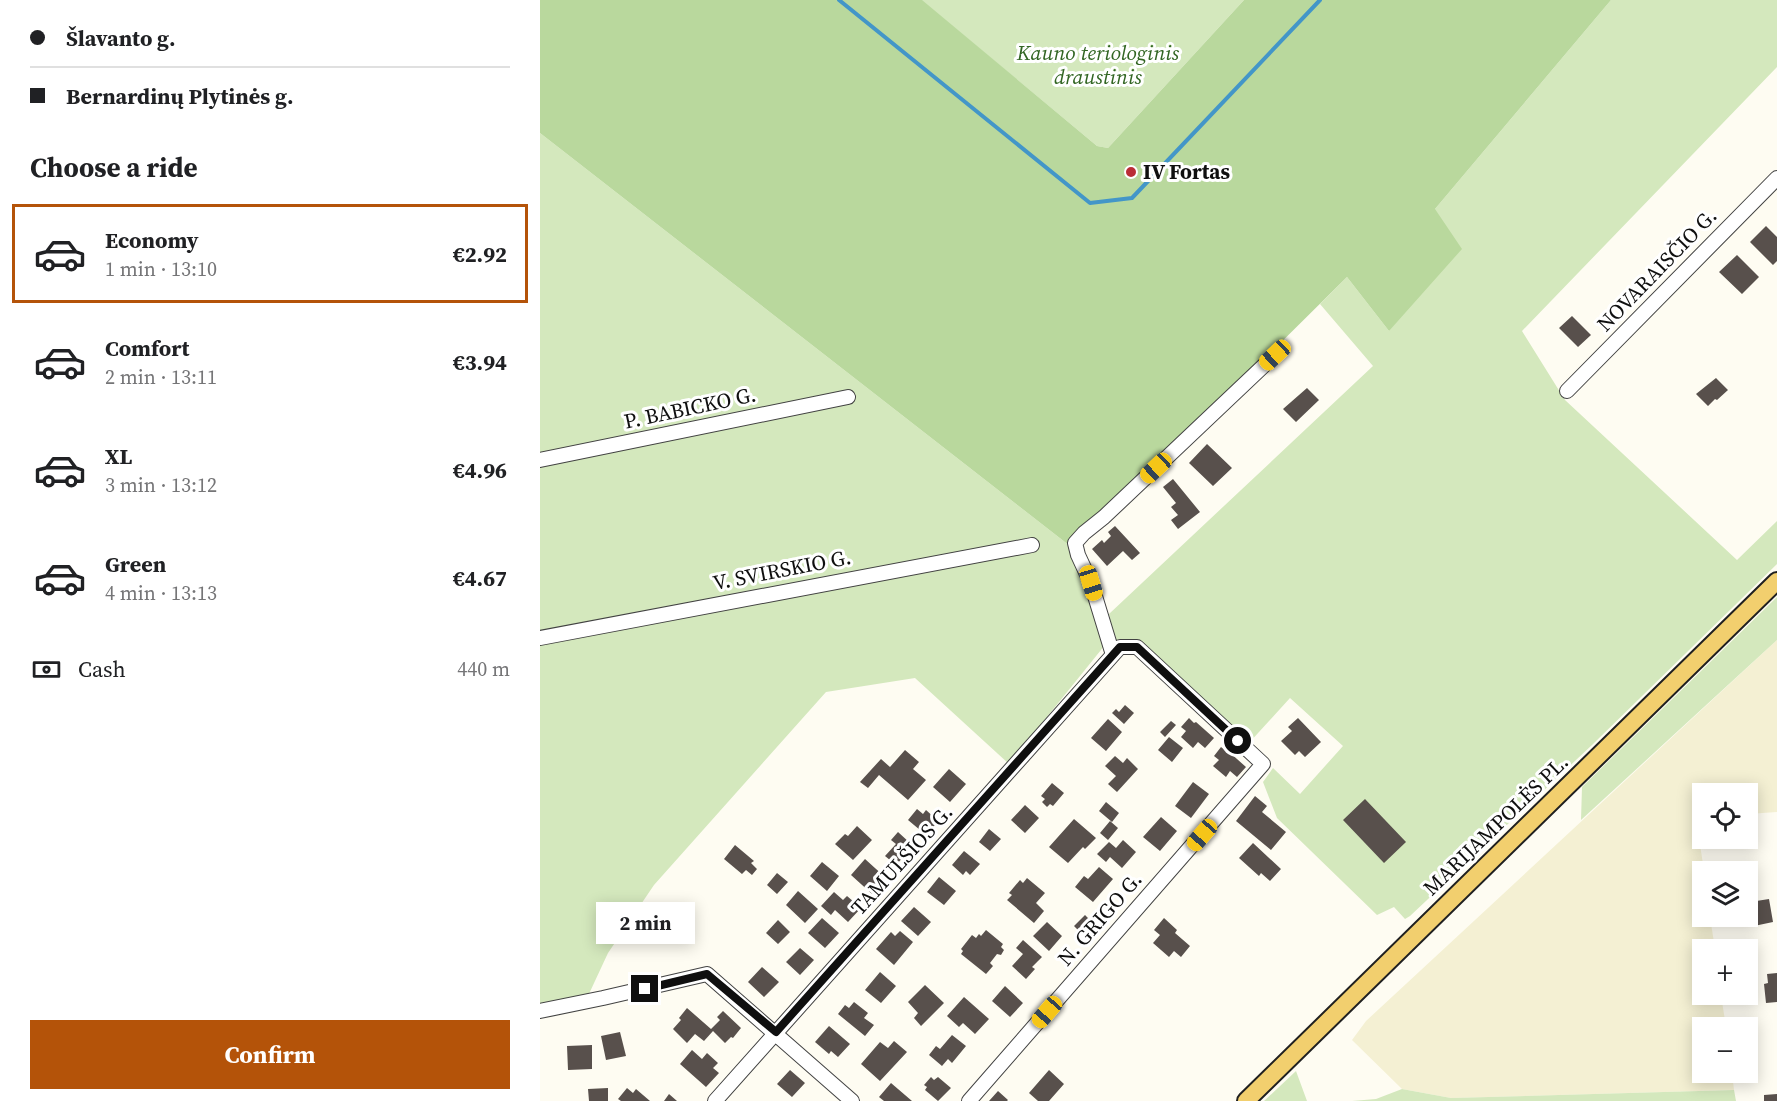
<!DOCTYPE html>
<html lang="en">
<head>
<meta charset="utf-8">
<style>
	:root { --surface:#fff; --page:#f2f2f2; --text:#202124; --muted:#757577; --line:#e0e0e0; --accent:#b45309 }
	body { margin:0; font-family:"Source Serif 4",serif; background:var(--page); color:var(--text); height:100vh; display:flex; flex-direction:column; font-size:22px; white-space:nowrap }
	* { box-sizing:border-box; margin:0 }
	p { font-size:20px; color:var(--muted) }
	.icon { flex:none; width:33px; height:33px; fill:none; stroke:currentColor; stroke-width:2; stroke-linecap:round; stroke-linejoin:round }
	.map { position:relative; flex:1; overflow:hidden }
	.side { display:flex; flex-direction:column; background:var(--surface); width:540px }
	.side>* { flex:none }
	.hud { display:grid; align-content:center; height:132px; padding:0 30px; background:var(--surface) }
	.fabs { position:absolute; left:1152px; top:783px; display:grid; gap:12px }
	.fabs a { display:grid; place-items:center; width:66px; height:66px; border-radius:0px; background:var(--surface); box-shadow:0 3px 15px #0003; font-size:30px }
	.end { position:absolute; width:27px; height:27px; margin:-14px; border:8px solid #0f0f0f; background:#fff; box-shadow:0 0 0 3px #fff }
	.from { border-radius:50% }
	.bubble { position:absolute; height:42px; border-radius:0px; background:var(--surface); box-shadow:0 3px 15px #0003; font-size:20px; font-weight:700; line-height:42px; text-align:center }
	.car { position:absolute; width:18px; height:36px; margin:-18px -9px; border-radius:8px; box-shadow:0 0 4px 2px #0007; background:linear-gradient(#f5c518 24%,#345 0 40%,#f5c518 0 76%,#345 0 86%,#f5c518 0) }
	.hud b { display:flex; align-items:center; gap:21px; height:57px; font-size:22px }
	.hud b+b { border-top:2px solid var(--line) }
	.hud i { width:15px; height:15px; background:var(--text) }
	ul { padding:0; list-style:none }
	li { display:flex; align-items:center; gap:18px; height:99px; margin:0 12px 9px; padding:0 18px; border:3px solid transparent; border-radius:0px }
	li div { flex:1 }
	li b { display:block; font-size:22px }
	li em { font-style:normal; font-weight:700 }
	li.on { border-color:var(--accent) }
	li>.icon { width:54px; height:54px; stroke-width:1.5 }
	h2 { padding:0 30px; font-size:27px; line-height:72px }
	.pay { display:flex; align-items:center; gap:15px; height:66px; padding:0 30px; font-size:22px }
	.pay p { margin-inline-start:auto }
	.primary-button { display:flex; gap:12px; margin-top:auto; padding:12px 30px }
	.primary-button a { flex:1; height:69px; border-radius:0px; background:var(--accent); color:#fff; font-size:24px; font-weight:700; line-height:69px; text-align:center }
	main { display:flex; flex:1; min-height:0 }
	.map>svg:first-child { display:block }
	.farmland { fill:#f4f0d3 }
	.green { fill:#d4e8bd }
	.forest { fill:#b9d89d }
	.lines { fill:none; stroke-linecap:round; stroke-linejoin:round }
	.stream { stroke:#4396c8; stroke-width:4 }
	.building { fill:#58504c }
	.minor-casing { stroke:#424242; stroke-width:16 }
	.major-casing { stroke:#202020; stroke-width:20 }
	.minor { stroke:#fff; stroke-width:14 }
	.major { stroke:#f2cf6e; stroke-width:16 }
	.route { stroke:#0f0f0f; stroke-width:8 }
	.poi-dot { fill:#ba2d36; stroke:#fff; stroke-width:2 }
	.labels { text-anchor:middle; stroke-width:6; stroke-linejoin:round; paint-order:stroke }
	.park-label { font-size:21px; font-style:italic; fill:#316522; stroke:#fff }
	.poi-label { font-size:21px; font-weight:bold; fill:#0f0f0f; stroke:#fff; text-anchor:start }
	.street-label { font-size:21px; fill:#0f0f0f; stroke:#fff }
</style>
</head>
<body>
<main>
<section class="side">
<div class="hud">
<b><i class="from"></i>Šlavanto g.</b>
<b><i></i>Bernardinų Plytinės g.</b>
</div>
<h2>Choose a ride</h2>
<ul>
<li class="on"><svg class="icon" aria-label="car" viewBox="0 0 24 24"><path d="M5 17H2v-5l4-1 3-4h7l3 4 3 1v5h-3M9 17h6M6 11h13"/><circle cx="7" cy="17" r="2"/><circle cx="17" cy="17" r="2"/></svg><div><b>Economy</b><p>1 min · 13:10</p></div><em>€2.92</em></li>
<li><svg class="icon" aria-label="car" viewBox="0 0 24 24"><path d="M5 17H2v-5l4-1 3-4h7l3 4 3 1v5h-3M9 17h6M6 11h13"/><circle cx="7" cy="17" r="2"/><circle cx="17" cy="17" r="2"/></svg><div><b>Comfort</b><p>2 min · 13:11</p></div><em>€3.94</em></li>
<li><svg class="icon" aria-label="car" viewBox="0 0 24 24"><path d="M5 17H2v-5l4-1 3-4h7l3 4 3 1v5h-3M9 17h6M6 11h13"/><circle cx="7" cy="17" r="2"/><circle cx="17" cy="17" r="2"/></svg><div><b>XL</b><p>3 min · 13:12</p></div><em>€4.96</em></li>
<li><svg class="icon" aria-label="car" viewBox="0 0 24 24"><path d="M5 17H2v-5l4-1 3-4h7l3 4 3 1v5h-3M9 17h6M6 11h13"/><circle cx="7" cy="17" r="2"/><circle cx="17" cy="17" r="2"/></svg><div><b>Green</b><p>4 min · 13:13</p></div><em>€4.67</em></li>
</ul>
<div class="pay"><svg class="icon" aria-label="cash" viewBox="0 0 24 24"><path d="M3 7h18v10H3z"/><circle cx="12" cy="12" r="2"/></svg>Cash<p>440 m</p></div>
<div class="primary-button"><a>Confirm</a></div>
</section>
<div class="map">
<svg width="1237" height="1101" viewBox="0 0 1237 1101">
	<rect width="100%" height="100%" fill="#fefcf2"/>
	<!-- farmland -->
	<path class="farmland" d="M1237 640V812L1208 814V794H1162V828L1158 831 1164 871 1162 872V916L1170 917 1175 949 1162 950V994L1181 995 1186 1027 1162 1028V1072L1192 1073 1194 1090 911 1098 862 1089 812 1040 826 1021Z"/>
	<!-- green -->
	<path class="green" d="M381 0H704L568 148 557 146Z
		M1071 0H1237V67L982 331 1025 400 1197 560 1237 521V564L1052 745 870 916 865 919 854 907 837 915 737 818 723 782 733 768 760 794 803 746 750 698 708 744 600 641 574 640 569 614 833 366 780 304 807 277 849 331 895 209Z
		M0 133 530 546 565 645 469 764 375 678 286 692 114 885 68 953 48 996 0 1006Z
		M1237 597V640L1041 820 1042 787Z
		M756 1071 767 1101H724Z
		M862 1089 911 1098 1194 1090 1196 1101H812L836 1099Z"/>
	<!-- forest -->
	<path class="forest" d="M0 0H382L557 146 568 148 704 0H1071L895 209 922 249 849 331 807 277 695 388 587 485 534 538 530 546 0 133Z"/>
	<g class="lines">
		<!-- stream -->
		<path class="stream" d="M299 0 550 203 592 198 780 0"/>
	</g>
	<!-- building -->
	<path class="building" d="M1226 226 1237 237V261L1233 265 1210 242Z
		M1197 255 1219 277 1202 294 1179 272Z
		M1032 316 1051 335 1038 347 1019 328Z
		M1176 378 1188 390 1177 400 1175 399 1168 406 1156 394Z
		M767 388 779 400 756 422 743 409Z
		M667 444 692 468 673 486 649 463Z
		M633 479 660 512 638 529 631 520 638 515 631 507 636 503 623 487Z
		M575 526 600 553 592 560 583 551 567 566 552 549 562 540 564 543 571 536 568 532Z
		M585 705 594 713 584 724 572 713 576 709 579 712Z
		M649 718 654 723 656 722 674 738 665 748 658 742 653 748 641 737 646 731 641 727Z
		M758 718 781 742 765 757 759 751 755 755 741 741 752 731 748 727Z
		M568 719 582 732 566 751 551 738Z
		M631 721 636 725 625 737 620 732Z
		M629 737 643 748 632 762 618 750Z
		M681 747 687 752 688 751 706 767 697 777 690 771 686 777 673 766 679 760 674 756Z
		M365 750 379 762 373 769 386 780 368 800 339 775 328 788 320 782 341 759 350 767Z
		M575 756 583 763 587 758 598 769 577 792 568 784 576 776 565 766Z
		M409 769 426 784 410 802 393 787Z
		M653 782 669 794 651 818 635 806Z
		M512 783 524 793 513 806 510 804 507 807 502 802 505 799 501 796Z
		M715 796 727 806 722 812 746 832 731 850 696 821Z
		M825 799 866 842 844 863 803 820Z
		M566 802 579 813 572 822 559 811Z
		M485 805 499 818 485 833 471 820Z
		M377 809 383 814 386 810 396 819 393 823 395 825 386 835 368 820Z
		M621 817 637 831 620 851 603 837Z
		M534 819 556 838 545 849 543 847 528 863 509 847Z
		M570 821 578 828 568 840 560 833Z
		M317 826 332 840 313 860 295 844 305 834 308 836Z
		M449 829 461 839 450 851 439 842Z
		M358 832 370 843 364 850 367 853 356 865 345 856 356 844 351 840Z
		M583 840 596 852 582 868 570 857 566 862 557 854 569 842 576 848Z
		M713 843 741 869 730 881 721 873 719 876 699 858Z
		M195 845 214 861 211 863 217 869 212 875 206 870 202 874 184 859Z
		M424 851 440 864 430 875 426 871 423 875 412 865Z
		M325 859 346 878 332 894 311 875Z
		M282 862 299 876 287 891 270 876Z
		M559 867 573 879 553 902 535 887 544 876 548 879Z
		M237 873 248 882 237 894 227 885Z
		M399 877 416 891 404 905 387 892Z
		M487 878 505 893 496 903 504 911 494 923 467 900 472 895 469 893 480 880 483 883Z
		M258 891 278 909 265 923 246 905Z
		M294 892 303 900 307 896 321 908 308 922 295 910 291 915 281 906Z
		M1229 899 1233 922 1214 926 1210 902Z
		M374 907 391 922 378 936 361 921Z
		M545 915 560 930 549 941 534 926Z
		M282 918 299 933 285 948 268 933Z
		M624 918 637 930 635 933 650 946 641 957 634 951 629 957 613 943 620 935 614 930Z
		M238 920 250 932 238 944 226 933Z
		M507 922 522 936 509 951 493 936Z
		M446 930 463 944 461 947 464 950 461 955 457 954 450 963 453 966 446 974 421 954 423 951 421 949 432 935 436 938 439 934 441 936Z
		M360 931 373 942 354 965 336 949 351 932 355 936Z
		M483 940 502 957 492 967 495 969 486 979 472 966 483 954 476 948Z
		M260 948 274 960 260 975 246 962Z
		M222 967 239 982 224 997 208 982Z
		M340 972 356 986 341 1003 325 990Z
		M1237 973V1002L1226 1003 1224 984 1228 983 1227 974Z
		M385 985 404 1003 381 1026 374 1018 378 1013 368 1002Z
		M465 986 483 1003 470 1017 452 1001Z
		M424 997 449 1019 435 1034 423 1023 419 1027 407 1016Z
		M314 1002 328 1013 324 1018 334 1025 325 1036 298 1014 305 1005 309 1008Z
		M147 1008 171 1029 180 1020 177 1017 183 1011 201 1028 193 1038 191 1037 185 1043 173 1031 164 1041 155 1034 147 1043 133 1029 141 1020 139 1018Z
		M289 1026 310 1044 298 1057 291 1051 289 1054 275 1042Z
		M80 1032 86 1056 66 1060 61 1036Z
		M412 1035 426 1046 412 1063 408 1059 402 1066 389 1055 396 1046 400 1049Z
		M354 1041 367 1052 340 1081 321 1064 340 1042 348 1048Z
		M52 1045V1069L28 1070 27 1046Z
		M152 1050 162 1059 167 1053 178 1063 173 1068 179 1073 166 1087 140 1064Z
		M250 1070 265 1083 252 1097 237 1084Z
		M509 1070 524 1084 509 1101H498L489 1093Z
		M391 1077 394 1080 398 1077 411 1088 398 1101 385 1090 387 1087 384 1085Z
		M351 1083 372 1101H344L339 1097Z
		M68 1088V1101H49L48 1089Z
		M87 1088 93 1093 96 1089 110 1101H81L78 1099Z
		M458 1091 468 1100 467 1101H449Z
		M129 1094 137 1101H124Z
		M1237 1094V1101H1224V1095Z"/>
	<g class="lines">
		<!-- minor casing -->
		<g class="minor-casing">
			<path id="minor" d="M1027 391 1237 178
				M0 460 308 397
				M0 638 492 545
				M573 655 551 583 538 555 535 543 544 533 564 517 735 355
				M0 1011 63 998 167 974 312 1101
				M175 1101 580 647H597L723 764 429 1101"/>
		</g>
		<!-- major casing -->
		<g class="major-casing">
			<path id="major" d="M706 1101 1237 581"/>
		</g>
		<!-- minor -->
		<use href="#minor" class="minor"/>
		<!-- major -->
		<use href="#major" class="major"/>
	</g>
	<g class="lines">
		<!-- route -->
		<path class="route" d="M105 989 167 974 236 1032 580 647H597L698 741"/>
	</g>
	<!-- markers -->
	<circle class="poi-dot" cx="591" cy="172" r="6"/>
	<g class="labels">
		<!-- park labels -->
		<g class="park-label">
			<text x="558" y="60">Kauno teriologinis<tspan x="558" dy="24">draustinis</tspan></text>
		</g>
		<!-- poi labels -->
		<g class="poi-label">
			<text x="603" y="179">IV Fortas</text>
		</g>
		<!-- street labels -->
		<g class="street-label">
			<text transform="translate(1117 270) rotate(-46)" y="7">NOVARAISČIO G.</text>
			<text transform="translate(150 408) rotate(-12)" y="7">P. BABICKO G.</text>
			<text transform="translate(242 570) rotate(-11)" y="7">V. SVIRSKIO G.</text>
			<text transform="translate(956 825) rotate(-44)" y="7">MARIJAMPOLĖS PL.</text>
			<text transform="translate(362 860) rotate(-48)" y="7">TAMULŠIOS G.</text>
			<text transform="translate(560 919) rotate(-49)" y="7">N. GRIGO G.</text>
		</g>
	</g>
</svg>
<div class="fabs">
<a><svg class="icon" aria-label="locate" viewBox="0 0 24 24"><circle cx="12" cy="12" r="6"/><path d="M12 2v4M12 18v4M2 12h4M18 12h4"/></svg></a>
<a><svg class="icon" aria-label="layers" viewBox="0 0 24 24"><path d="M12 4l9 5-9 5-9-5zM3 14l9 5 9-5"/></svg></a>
<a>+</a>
<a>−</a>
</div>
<i class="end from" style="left:698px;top:741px"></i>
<i class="end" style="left:105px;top:989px"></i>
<div class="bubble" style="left:56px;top:902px;width:99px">2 min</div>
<i class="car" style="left:735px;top:355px;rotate:227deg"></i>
<i class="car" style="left:616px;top:468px;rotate:227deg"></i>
<i class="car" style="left:551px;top:583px;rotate:163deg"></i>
<i class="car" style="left:662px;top:835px;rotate:221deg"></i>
<i class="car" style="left:507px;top:1012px;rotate:221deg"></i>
</div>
</main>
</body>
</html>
